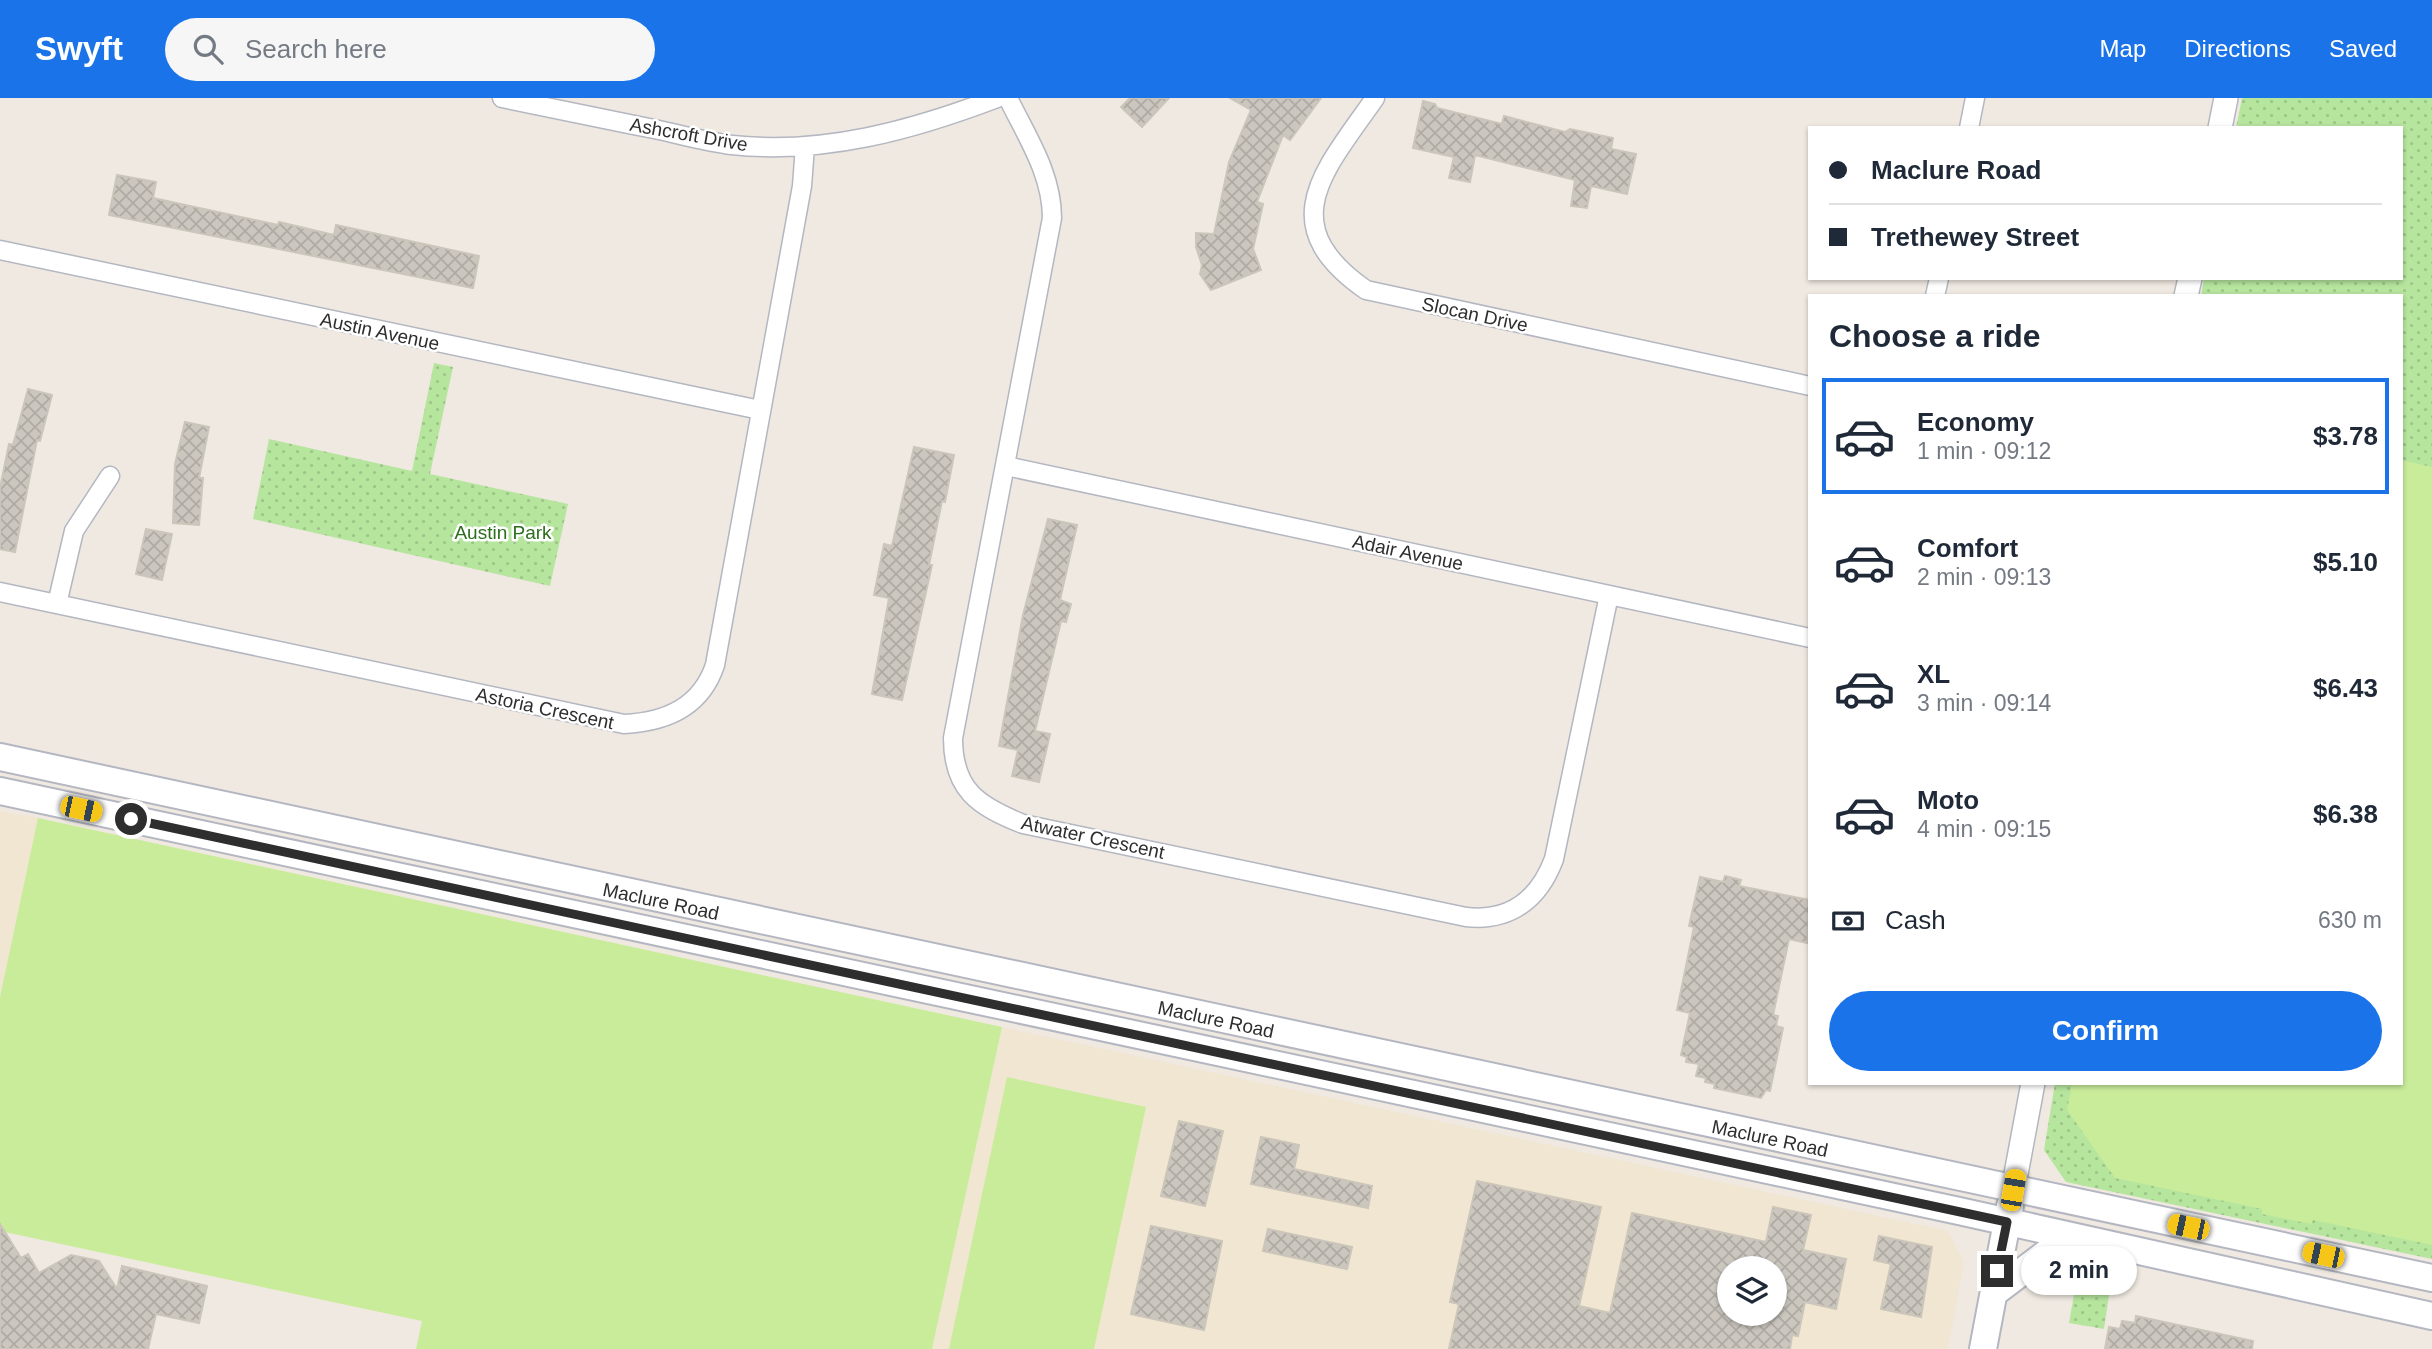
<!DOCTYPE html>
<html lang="en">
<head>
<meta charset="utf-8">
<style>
	:root { --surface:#fff; --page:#f6f6f7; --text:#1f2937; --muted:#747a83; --line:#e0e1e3; --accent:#1a73e8 }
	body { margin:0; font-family:Helvetica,sans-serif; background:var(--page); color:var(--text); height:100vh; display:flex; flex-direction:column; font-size:26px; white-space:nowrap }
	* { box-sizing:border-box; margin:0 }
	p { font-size:23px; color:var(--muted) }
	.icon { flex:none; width:38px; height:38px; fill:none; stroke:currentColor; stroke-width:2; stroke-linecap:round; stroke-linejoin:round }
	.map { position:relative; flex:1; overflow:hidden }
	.sheet { position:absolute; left:1808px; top:196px; width:595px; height:791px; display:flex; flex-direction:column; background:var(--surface); border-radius:0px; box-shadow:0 2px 5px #0004 }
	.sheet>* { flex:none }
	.hud { position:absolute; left:1808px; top:28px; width:595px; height:154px; border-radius:0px; box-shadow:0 2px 5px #0004; display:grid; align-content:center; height:154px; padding:0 21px; background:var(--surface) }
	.fabs { position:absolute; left:1717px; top:1158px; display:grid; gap:14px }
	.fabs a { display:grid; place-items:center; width:70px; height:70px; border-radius:50%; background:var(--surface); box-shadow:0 2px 5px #0004; font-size:35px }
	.end { position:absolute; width:32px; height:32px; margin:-16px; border:9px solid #2e2e2e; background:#fff; box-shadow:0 0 0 4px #fff }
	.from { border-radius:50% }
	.bubble { position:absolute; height:49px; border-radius:24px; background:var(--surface); box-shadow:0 2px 5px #0004; font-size:23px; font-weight:600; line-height:49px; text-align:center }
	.car { position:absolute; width:21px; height:42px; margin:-21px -10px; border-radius:9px; box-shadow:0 0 5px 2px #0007; background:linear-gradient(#f5c518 24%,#345 0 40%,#f5c518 0 76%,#345 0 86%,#f5c518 0) }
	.hud b { display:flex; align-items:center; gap:24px; height:66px; font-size:26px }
	.hud b+b { border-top:2px solid var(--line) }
	.hud i { width:18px; height:18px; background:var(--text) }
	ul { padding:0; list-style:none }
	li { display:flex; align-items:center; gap:21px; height:116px; margin:0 14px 10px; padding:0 7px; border:4px solid transparent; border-radius:0px }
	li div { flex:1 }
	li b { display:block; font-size:26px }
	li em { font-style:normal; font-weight:600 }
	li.selected { border-color:var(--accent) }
	li>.icon { width:63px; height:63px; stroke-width:1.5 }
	h2 { padding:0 21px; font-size:32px; line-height:84px }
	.pay { display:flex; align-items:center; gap:18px; height:77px; padding:0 21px; font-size:26px }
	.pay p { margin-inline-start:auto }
	.cta { display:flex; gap:14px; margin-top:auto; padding:14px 21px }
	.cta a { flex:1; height:80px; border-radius:42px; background:var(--accent); color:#fff; font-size:28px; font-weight:600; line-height:80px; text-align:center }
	header { display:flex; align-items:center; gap:42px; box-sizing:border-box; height:98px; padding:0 35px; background:var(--accent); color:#fff }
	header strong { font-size:33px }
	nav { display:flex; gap:38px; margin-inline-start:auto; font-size:24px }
	.search { width:490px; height:63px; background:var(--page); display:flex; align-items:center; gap:18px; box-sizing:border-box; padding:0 24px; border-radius:38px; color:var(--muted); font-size:26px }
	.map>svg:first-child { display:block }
	.education { fill:#f0e6d1; fill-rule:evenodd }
	.park { fill:url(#park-dots) }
	.pitch { fill:#c9ec9a }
	.building { fill:url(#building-cross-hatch); stroke:#cbc5ba; stroke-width:2; fill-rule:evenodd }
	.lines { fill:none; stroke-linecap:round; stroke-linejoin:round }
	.minor-casing { stroke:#b4b7c1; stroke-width:21 }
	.tertiary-casing { stroke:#b4b7c1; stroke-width:26 }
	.secondary-casing { stroke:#b4b7c1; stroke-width:30 }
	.minor { stroke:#fff; stroke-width:18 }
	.tertiary { stroke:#fff; stroke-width:23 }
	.secondary { stroke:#fff; stroke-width:26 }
	.route { stroke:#2e2e2e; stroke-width:9 }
	.labels { text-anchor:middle; stroke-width:5; stroke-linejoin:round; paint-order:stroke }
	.street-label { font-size:19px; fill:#2e2e2e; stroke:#fff }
	.park-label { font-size:19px; fill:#2c6e1b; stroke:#fff }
</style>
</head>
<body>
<header>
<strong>Swyft</strong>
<div class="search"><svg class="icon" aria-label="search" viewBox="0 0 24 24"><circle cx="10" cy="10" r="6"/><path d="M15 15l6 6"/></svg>Search here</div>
<nav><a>Map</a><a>Directions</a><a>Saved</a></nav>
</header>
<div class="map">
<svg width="2432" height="1251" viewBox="0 0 2432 1251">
	<defs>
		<pattern id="park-dots" width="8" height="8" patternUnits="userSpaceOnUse" patternTransform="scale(1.75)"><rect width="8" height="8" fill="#b6e59e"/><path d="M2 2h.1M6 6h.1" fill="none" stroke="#9dc588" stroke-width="1.8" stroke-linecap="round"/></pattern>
		<pattern id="building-cross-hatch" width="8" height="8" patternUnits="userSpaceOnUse" patternTransform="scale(1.75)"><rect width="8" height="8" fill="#cbc7bf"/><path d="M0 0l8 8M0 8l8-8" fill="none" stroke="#afaba4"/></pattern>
	</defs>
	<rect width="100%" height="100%" fill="#efe9e1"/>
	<!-- education -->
	<path class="education" d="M0 713 38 720 0 899Z
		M1002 929 1948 1133 1964 1164 1948 1251H932ZM1729 1171H1774V1216H1729Z"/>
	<!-- park -->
	<path class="park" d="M2242 0H2432V1161L2066 1084 2044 1052 2055 985H2401V198H2201L2204 180H2401V30H2236Z
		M434 265 453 269 430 376 568 406 550 488 253 421 269 341 412 373Z
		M2075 1191 2109 1197 2104 1231 2069 1225Z"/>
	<!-- pitch -->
	<path class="pitch" d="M2401 362 2432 369V1147L2313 1122 2311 1126 2262 1116V1111L2115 1080 2067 1012 2072 985H2401Z
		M38 720 1002 929 932 1251H416L422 1223 0 1133V899Z
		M1007 979 1146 1009 1094 1251H949Z"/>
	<!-- building -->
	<path class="building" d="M1130 0H1169L1142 29 1121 9Z
		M1230 0H1321L1290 42 1283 37 1257 104 1263 106 1253 151 1261 172 1211 192 1200 176 1202 167 1196 149V135L1214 136 1229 64 1251 12Z
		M1423 3 1435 6 1437 10 1502 26 1504 18 1565 34 1570 31 1613 40 1611 51 1636 56 1627 96 1591 88 1587 110 1571 108 1575 82 1475 57 1470 84 1449 80 1454 59 1413 50Z
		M117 77 156 84 153 100 278 127 279 124 334 137 336 127 479 158 473 190 109 117Z
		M28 291 52 297 40 343 37 342 15 454 0 451V390L9 346 13 347Z
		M185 324 209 329 199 380H203L199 427 173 425 175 366Z
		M914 349 954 357 945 404 942 403 929 467H932L902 602 872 596 889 500 874 497 884 446 892 448Z
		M1048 421 1077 427 1060 502 1071 506 1066 524 1061 523 1035 633 1050 636 1039 684 1012 678 1018 652 999 648 1023 517Z
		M146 431 172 436 162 482 136 476Z
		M1725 778 1741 782 1739 788 1810 802 1807 845 1789 841 1773 917 1778 918 1776 928 1783 930 1770 993 1766 992 1761 1000 1714 990 1715 986 1705 984 1706 980 1696 978 1699 966 1686 964 1687 959 1681 957 1690 915 1677 912 1694 829 1689 828 1700 779 1723 784Z
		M1179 1023 1223 1033 1205 1108 1161 1098Z
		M1261 1039 1299 1047 1294 1071 1372 1088 1368 1110 1251 1086Z
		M1477 1083 1601 1109 1579 1208 1610 1215 1632 1115 1766 1144 1773 1109 1811 1117 1803 1152 1846 1161 1836 1211 1805 1204 1798 1238 1792 1237 1790 1251H1449L1459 1206 1450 1204ZM1729 1171H1774V1216H1729Z
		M0 1126 21 1160 28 1156 39 1175 71 1157 99 1163 117 1191 122 1168 207 1188 199 1225 156 1216 148 1251H0Z
		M1151 1128 1222 1143 1204 1232 1131 1216Z
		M1268 1131 1352 1149 1347 1171 1263 1153Z
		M1879 1138 1932 1149 1921 1219 1881 1211 1891 1166 1874 1162Z
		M2136 1218 2253 1243 2252 1251H2105L2109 1229 2120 1231 2122 1223 2135 1225Z"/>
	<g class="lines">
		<!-- minor casing -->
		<g class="minor-casing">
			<path id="minor" d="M502 0C552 10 603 21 654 31 679 36 706 44 732 47 823 57 913 32 997 0
				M1008 0C1027 39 1052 76 1052 120L953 640C953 692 978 708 1023 726L1466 819C1510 824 1539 801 1554 761L1609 497
				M1375 0C1325 72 1271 126 1366 192L1810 288
				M1969 30 1975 0
				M0 152 760 312
				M1935 198 1939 180
				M1006 368 1810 540
				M0 494 624 626C666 624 701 609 715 567L802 88 805 48
				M57 506 74 433 110 378"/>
		</g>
		<!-- tertiary casing -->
		<g class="tertiary-casing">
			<path id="tertiary" d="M2220 30 2226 0
				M2186 198 2190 180
				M2013 1092 2033 985"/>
		</g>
		<!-- secondary casing -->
		<g class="secondary-casing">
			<path id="secondary" d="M0 659 2432 1180
				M0 693 1959 1113 2432 1218
				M1994 1195 2069 1138
				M1983 1251 2010 1108"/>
		</g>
		<!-- minor -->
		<use href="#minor" class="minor"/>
		<!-- tertiary -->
		<use href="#tertiary" class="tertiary"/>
		<!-- secondary -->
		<use href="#secondary" class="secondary"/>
	</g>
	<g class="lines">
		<!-- route -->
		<path class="route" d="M131 721 2007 1124 1997 1173"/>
	</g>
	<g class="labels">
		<!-- street labels -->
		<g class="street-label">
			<text transform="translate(689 36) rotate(10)" y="7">Ashcroft Drive</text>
			<text transform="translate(1475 216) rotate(12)" y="7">Slocan Drive</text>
			<text transform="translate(380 233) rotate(12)" y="7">Austin Avenue</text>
			<text transform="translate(1408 454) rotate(12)" y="7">Adair Avenue</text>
			<text transform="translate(545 610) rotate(12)" y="7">Astoria Crescent</text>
			<text transform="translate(1093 739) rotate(12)" y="7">Atwater Crescent</text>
			<text transform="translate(661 803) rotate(12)" y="7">Maclure Road</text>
			<text transform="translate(1216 921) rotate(12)" y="7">Maclure Road</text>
			<text transform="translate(1770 1040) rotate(12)" y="7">Maclure Road</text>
		</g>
		<!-- park labels -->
		<g class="park-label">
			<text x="503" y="441">Austin Park</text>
		</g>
	</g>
</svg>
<div class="fabs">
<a><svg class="icon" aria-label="layers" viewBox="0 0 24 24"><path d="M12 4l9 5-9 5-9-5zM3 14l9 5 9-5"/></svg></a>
</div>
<i class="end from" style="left:131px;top:721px"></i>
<i class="end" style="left:1997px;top:1173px"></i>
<div class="bubble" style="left:2021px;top:1148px;width:116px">2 min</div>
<i class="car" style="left:81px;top:711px;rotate:102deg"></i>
<i class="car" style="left:2013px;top:1092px;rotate:10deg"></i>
<i class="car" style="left:2188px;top:1129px;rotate:282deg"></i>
<i class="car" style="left:2323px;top:1157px;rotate:282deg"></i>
<div class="hud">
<b><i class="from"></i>Maclure Road</b>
<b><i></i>Trethewey Street</b>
</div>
<section class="sheet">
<h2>Choose a ride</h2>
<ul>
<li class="selected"><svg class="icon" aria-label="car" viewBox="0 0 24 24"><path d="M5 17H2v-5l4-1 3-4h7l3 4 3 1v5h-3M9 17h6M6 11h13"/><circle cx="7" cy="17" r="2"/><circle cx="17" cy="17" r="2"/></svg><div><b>Economy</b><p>1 min · 09:12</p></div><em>$3.78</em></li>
<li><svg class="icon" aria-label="car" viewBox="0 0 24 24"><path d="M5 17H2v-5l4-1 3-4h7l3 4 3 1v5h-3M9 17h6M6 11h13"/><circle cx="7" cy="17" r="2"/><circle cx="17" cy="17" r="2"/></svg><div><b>Comfort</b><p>2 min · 09:13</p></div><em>$5.10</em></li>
<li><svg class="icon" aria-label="car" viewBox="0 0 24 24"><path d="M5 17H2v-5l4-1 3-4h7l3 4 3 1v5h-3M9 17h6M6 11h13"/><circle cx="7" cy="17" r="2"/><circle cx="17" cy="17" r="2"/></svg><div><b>XL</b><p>3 min · 09:14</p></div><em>$6.43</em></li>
<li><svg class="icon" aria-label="car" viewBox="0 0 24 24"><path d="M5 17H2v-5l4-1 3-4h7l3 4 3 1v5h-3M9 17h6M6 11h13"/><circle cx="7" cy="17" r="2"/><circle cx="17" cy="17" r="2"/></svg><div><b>Moto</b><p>4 min · 09:15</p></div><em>$6.38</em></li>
</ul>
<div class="pay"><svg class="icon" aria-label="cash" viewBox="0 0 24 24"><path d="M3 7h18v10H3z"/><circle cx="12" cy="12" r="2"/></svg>Cash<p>630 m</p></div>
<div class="cta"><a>Confirm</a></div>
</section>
</div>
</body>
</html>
